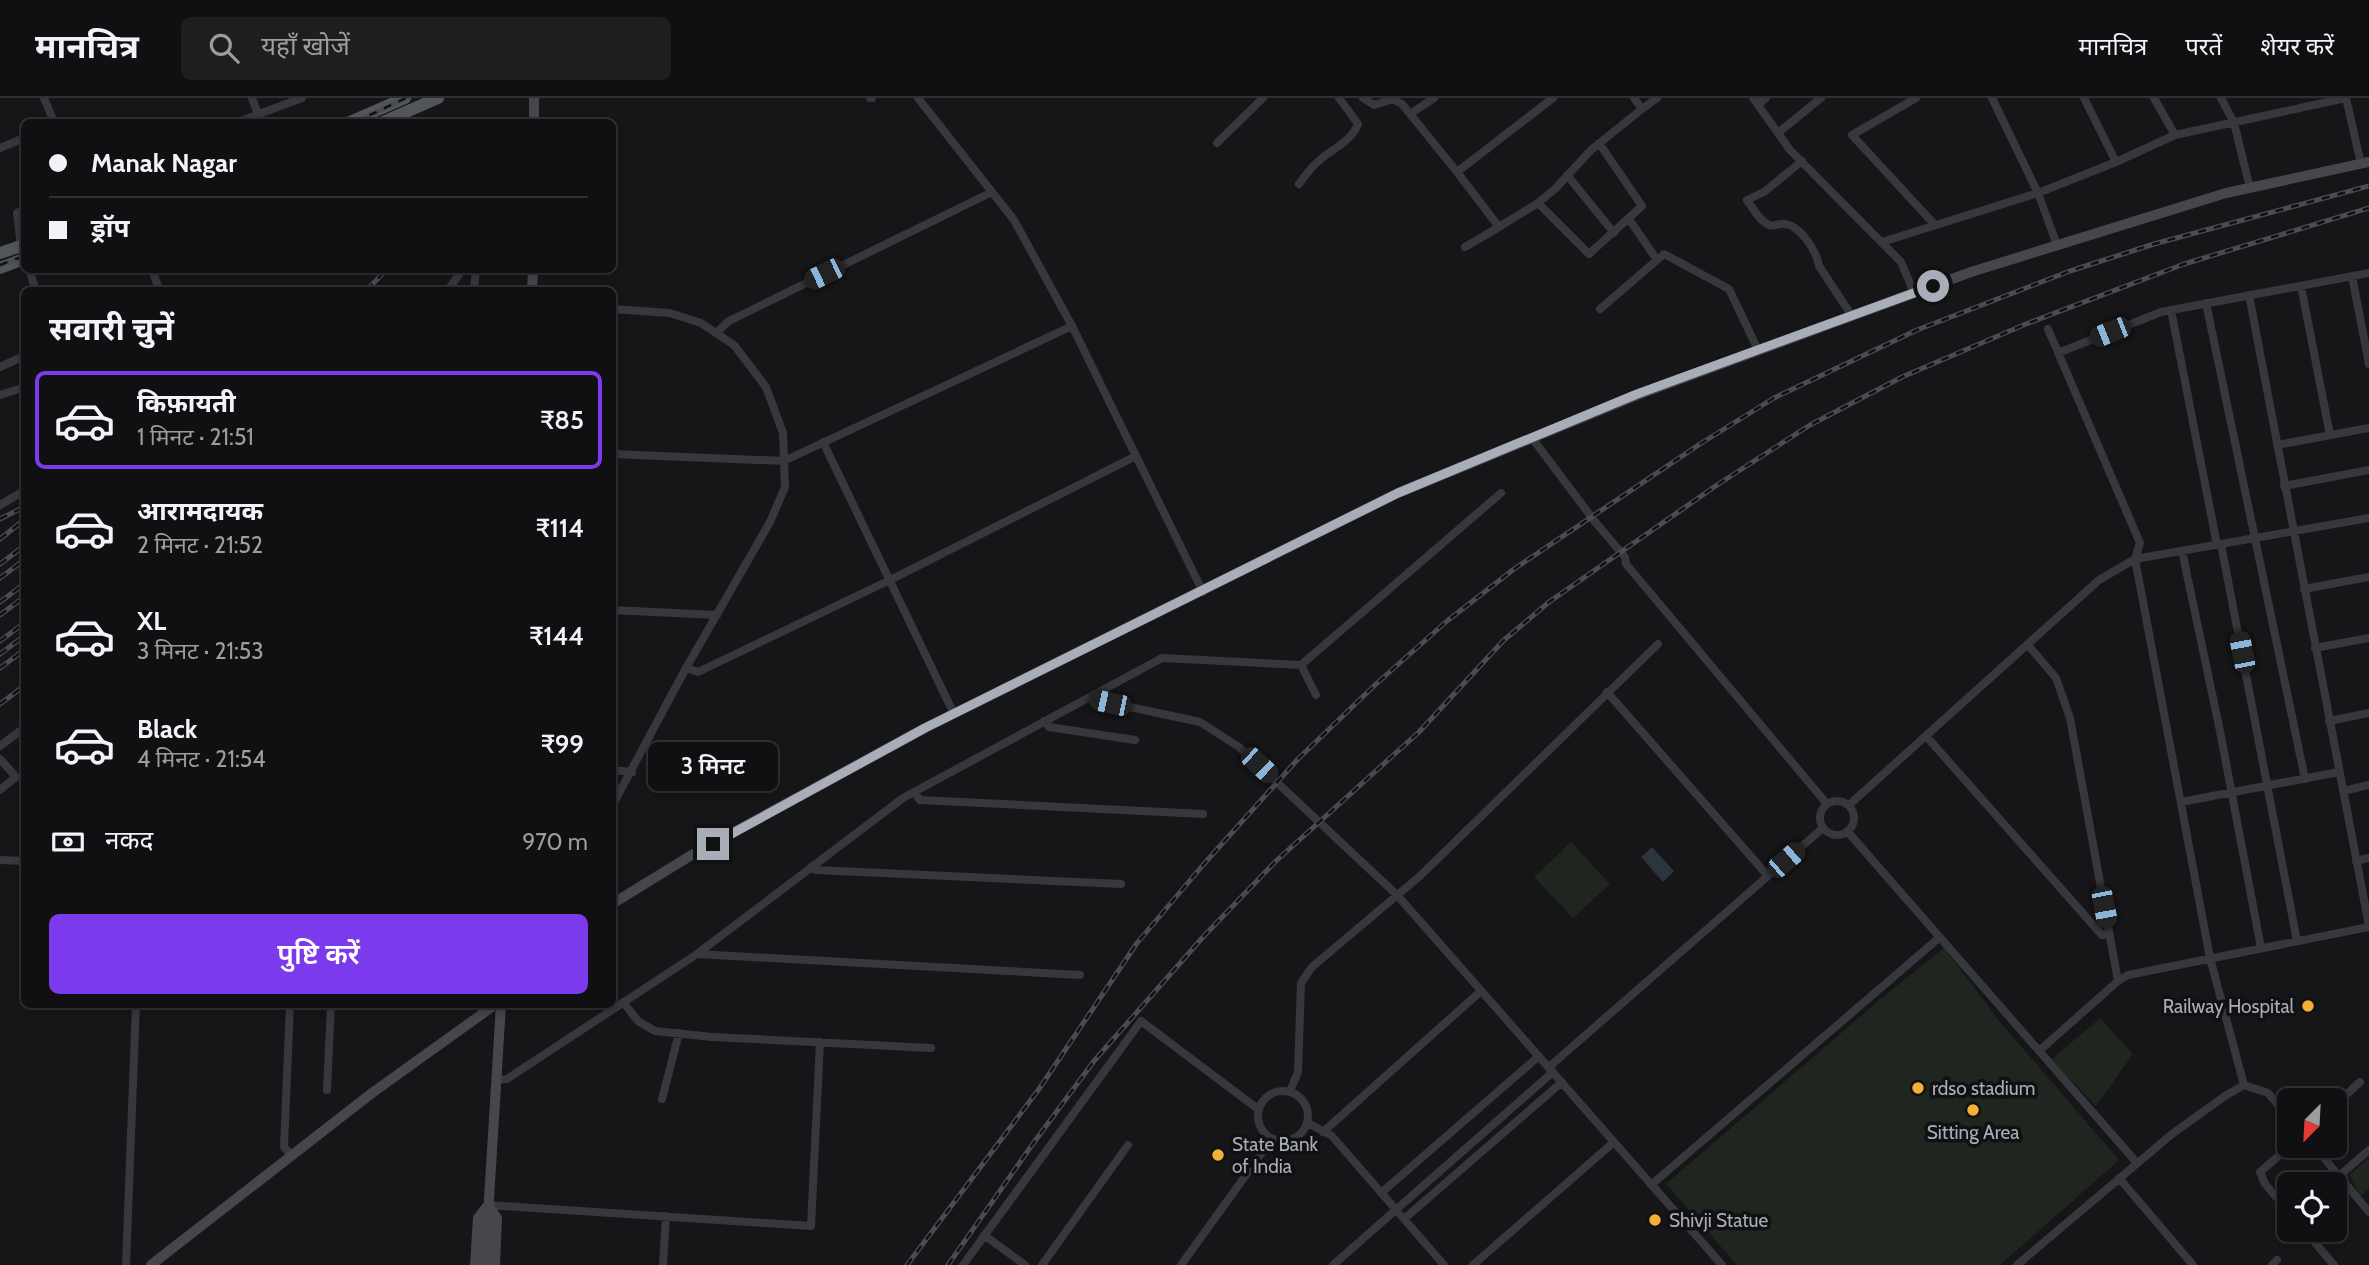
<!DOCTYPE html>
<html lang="hi">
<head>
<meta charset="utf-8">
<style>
	:root { --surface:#101012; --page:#1e1e20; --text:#f1f3f6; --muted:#9c9d9f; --line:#303032; --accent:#7c3aed }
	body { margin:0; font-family:Cabin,"Noto Sans Devanagari",sans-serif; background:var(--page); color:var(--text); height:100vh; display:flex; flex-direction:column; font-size:26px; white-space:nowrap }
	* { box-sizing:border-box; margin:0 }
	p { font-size:23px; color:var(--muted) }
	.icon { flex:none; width:38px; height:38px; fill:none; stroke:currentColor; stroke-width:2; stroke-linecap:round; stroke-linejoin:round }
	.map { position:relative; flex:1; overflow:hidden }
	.sheet { position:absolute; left:21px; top:189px; width:595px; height:721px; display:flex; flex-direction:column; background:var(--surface); border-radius:10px; box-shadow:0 4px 10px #0003,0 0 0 2px var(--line) }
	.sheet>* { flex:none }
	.top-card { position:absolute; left:21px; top:21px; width:595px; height:154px; border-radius:10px; box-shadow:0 4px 10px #0003,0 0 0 2px var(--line); display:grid; align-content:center; height:154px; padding:0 28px; background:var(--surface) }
	.needle { width:46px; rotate:204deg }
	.controls { position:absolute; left:2277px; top:990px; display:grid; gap:14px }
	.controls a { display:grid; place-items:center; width:70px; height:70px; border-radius:10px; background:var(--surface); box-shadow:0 4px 10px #0003,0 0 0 2px var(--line); font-size:35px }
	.end { position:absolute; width:32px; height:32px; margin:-16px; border:9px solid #a8adb8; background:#111; box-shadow:0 0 0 4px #111 }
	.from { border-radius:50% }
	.bubble { position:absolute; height:49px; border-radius:10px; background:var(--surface); box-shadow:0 4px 10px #0003,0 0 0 2px var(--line); font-size:23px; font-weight:600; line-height:49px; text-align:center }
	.car { position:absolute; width:21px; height:42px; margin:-21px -10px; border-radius:9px; box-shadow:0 0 5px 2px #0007; background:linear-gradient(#222 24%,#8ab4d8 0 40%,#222 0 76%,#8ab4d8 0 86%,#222 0) }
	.top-card b { display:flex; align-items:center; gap:24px; height:66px; font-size:26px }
	.top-card b+b { border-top:2px solid var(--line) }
	.top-card i { width:18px; height:18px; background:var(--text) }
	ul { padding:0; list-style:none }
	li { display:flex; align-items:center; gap:21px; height:98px; margin:0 14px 10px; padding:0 14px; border:4px solid transparent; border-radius:10px }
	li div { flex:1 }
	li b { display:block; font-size:26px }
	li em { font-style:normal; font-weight:600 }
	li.selected { border-color:var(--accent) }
	li>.icon { width:63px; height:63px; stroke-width:1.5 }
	h2 { padding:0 28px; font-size:32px; line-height:84px }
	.pay { display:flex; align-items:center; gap:18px; height:77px; padding:0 28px; font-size:26px }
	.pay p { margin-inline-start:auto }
	.button { display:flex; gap:14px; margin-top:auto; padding:14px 28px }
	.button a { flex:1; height:80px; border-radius:10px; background:var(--accent); color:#fff; font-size:28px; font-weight:600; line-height:80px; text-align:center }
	header { display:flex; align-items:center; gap:42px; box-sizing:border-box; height:98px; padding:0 35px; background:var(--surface); border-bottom:2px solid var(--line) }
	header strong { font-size:33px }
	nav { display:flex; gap:38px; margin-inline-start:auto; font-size:24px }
	.search { width:490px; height:63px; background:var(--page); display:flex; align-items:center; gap:18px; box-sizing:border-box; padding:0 24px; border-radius:10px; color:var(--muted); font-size:26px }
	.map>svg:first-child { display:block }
	.green { fill:#1e261f }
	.water { fill:#2c353c }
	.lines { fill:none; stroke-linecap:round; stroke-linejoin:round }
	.street { stroke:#37383d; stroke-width:8 }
	.secondary { stroke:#45474d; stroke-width:10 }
	.primary { stroke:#53555c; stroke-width:12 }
	.rail-casing { stroke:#4a4c52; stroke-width:5 }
	.rail { stroke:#111113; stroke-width:2.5; stroke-dasharray:8; stroke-linecap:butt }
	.route { stroke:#a8adb8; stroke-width:9 }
	.poi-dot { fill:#f2b134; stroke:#111113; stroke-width:2.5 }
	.labels { text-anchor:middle; stroke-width:7; stroke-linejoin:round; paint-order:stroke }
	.poi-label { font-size:19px; fill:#a8adb8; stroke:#111113; text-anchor:start }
</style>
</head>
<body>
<header>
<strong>मानचित्र</strong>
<div class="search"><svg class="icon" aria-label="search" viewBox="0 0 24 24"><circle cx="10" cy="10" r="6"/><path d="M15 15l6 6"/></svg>यहाँ खोजें</div>
<nav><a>मानचित्र</a><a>परतें</a><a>शेयर करें</a></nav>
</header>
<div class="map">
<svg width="2369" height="1167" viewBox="0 0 2369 1167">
	<rect width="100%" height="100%" fill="#161618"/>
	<!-- green -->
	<path class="green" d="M1571 744 1610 786 1573 820 1534 779Z
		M1944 850 1996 919 2119 1062 2000 1167H1737L1666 1086 1884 898Z
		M2100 920 2133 956 2096 1008 2051 962Z
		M2369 1060V1091L2360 1098 2349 1077Z"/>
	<!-- water -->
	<path class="water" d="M1652 749 1674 773 1663 784 1641 759Z"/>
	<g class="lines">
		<!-- street -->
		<path class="street" d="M44 0 54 24
			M252 0 261 24
			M870 0H872
			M918 0 1014 122 1072 228 1203 494
			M1363 0 1374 7 1393 1 1402 6 1457 74
			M1634 0 1642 11 1657 0
			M1753 0 1790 52 1901 164 1914 195
			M1916 0 1852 37 1934 126
			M1992 0 2038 95 2057 147
			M2221 0 2234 25 2250 90
			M2346 0 2361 66
			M1758 7 1766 0
			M1410 16 1434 0
			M238 24 302 0
			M1778 35 1821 0
			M2175 37 2346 0
			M1217 45 1263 0
			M0 50 24 40
			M1802 63 1764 94 1747 102C1753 110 1759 123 1769 127 1775 129 1779 125 1785 126 1801 128 1817 154 1819 168L1852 218
			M2116 64 2175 37 2154 0
			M1567 77 1614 135
			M1299 86C1306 76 1312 68 1322 60 1335 50 1352 42 1358 26L1339 0
			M1538 105 1589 156 1642 108 1599 45
			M1629 121 1657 162
			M1499 129 1538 105 1555 91 1591 52 1642 11
			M1882 144 2038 95 2116 64 2084 0
			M21 148 17 115 24 112
			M1465 149 1499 129 1457 74 1553 0
			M29 172 36 192
			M152 172 159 191
			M2352 178 2369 266
			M2301 188 2330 337
			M448 192 462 172
			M474 192 476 172
			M2249 197 2369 828
			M2206 205 2305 681
			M612 211 670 215 701 225 734 247 766 289 783 335 785 389 770 424 686 570 612 708
			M1600 211 1664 156 1729 191 1758 252
			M2171 212 2217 447
			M2048 231 2140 445 2135 461 2210 860 2244 987 2268 995 2289 1019
			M716 235 729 223 992 94
			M2058 255 2161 214 2369 175
			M0 269 24 258
			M0 297 19 291
			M1532 340 1596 425 1625 459 1626 466 1827 706
			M823 344 954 616
			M2277 347 2369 330
			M612 356 784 363 1072 228
			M2284 388 2369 372
			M0 407 24 393
			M2221 446 2297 843
			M2182 453 2220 633 2261 850
			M2304 491 2369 479
			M612 512 717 517
			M2028 547 2056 580 2070 620 2118 883
			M2315 550 2369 540
			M1301 567 1316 597
			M686 570 698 574 890 482 1136 358
			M1607 594 1768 778
			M1088 600 1200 624 1239 649 1397 797 1722 1167
			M1044 623 1049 629 1135 642
			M2329 623 2369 615
			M1926 638 2102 837 2109 836
			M0 648 24 630
			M0 661 16 679 0 692
			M612 672 632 674
			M2343 693 2369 687
			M914 694 920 702 1203 716
			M1820 720a17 17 0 1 1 34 0a17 17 0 1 1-34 0Z
			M2181 704 2339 674
			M1849 707 2099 482 2135 461 2369 420
			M1847 733 2137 1065
			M0 762 24 763
			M2356 763 2369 760
			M811 769 816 772 1121 786
			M697 856 1080 877
			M623 904 638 923 655 933 712 939 931 950
			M290 906 284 1049 292 1058
			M2039 953 2118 883 2128 877 2369 829
			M1549 969 1823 730
			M496 982 507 981 697 856 903 700 1162 560 1301 567 1501 395
			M327 992 331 906
			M1258 1018a25 25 0 1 1 50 0a25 25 0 1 1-50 0Z
			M1290 993 1298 974 1301 885 1312 869 1420 778 1658 546
			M662 1001 679 935
			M2334 1008 2360 984
			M1308 1025 1332 1038 1444 1167
			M1323 1034 1481 893
			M2314 1048 2369 1114
			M2339 1078 2369 1052
			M2119 1080 2193 1167
			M1651 1087 1940 839
			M1381 1095 1539 958
			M488 1107 811 1128 820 944
			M2289 1114 2265 1086 2260 1074 2290 1048
			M1404 1121 1562 984
			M2304 1132 2334 1167
			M984 1137 1025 1167
			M126 1167 136 906
			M663 1167 666 1118
			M963 1167 1141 923 1258 1011
			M1042 1167 1128 1047
			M1181 1167 1272 1041
			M1333 1167 1553 974
			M1473 1167 1614 1044
			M2017 1167 2172 1036 2225 998 2244 987
			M2272 1167 2277 1162"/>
		<!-- secondary -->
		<path class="secondary" d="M534 24V0
			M532 192 533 172
			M612 806 690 758 925 630 1398 395 1637 297 1971 174 2226 95 2369 64
			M488 1107 497 1120 495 1167
			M151 1167 372 995 496 906
			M475 1167 478 1120 488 1107
			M485 1167 501 906"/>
		<!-- primary -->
		<path class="primary" d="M350 24 405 0
			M383 24 438 0
			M0 155 24 147
			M0 170 24 161"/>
		<!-- rail casing -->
		<g class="rail-casing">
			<path id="rail" d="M355 24 406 0
				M0 167 24 158
				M367 192 386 172
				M0 421 24 409
				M0 441 24 422
				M0 466 24 448
				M0 480 24 462
				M0 504 24 486
				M0 517 24 499
				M0 543 24 525
				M0 556 24 538
				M0 570 24 552
				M0 606 24 588
				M907 1167 1039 991 1137 845 1203 767 1298 661 1376 586 1447 523 1514 471 1700 346 1774 300 1917 232 2070 173 2154 146 2369 88
				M948 1167 1032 1047 1094 963 1203 839 1276 763 1419 634 1503 543 1549 504 1717 387 1810 327 1902 279 2026 226 2184 166 2369 110"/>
		</g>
		<!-- rail -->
		<use href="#rail" class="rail"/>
	</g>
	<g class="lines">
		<!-- route -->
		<path class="route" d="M713 746 925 630 1398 395 1637 296 1933 188"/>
	</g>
	<!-- markers -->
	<g class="poi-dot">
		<circle cx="2308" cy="908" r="7"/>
		<circle cx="1918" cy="990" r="7"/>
		<circle cx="1973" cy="1012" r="7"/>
		<circle cx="1218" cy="1057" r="7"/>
		<circle cx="1655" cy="1122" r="7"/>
	</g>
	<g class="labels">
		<!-- poi labels -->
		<g class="poi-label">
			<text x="2294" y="915" text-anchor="end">Railway Hospital</text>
			<text x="1932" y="997">rdso stadium</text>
			<text x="1973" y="1041" text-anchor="middle">Sitting Area</text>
			<text x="1232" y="1053">State Bank<tspan x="1232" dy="22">of India</tspan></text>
			<text x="1669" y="1129">Shivji Statue</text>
		</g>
	</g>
</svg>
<div class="controls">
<a><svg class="needle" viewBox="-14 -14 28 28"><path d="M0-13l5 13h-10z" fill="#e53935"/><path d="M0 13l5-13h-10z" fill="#9c9d9f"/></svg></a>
<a><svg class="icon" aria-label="locate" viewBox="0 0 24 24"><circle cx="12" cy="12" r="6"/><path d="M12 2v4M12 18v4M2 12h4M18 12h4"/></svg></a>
</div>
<i class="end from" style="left:1933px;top:188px"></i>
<i class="end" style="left:713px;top:746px"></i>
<div class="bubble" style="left:648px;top:644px;width:130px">3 मिनट</div>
<i class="car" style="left:824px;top:176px;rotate:244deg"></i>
<i class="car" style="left:2110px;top:234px;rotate:248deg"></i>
<i class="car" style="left:2242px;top:554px;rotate:349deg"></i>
<i class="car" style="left:1110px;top:605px;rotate:282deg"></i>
<i class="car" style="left:1259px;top:667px;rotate:133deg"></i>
<i class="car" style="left:1786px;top:762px;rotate:49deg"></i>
<i class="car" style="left:2104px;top:809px;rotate:169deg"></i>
<div class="top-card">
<b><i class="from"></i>Manak Nagar</b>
<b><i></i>ड्रॉप</b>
</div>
<section class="sheet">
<h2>सवारी चुनें</h2>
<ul>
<li class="selected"><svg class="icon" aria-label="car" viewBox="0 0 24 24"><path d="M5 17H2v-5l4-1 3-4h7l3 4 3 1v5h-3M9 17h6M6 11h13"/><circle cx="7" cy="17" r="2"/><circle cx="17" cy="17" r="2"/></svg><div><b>किफ़ायती</b><p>1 मिनट · 21:51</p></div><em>₹85</em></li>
<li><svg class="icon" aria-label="car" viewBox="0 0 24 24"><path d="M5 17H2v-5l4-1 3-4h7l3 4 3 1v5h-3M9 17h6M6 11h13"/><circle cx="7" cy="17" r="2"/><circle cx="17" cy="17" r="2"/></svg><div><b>आरामदायक</b><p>2 मिनट · 21:52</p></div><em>₹114</em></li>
<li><svg class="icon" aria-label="car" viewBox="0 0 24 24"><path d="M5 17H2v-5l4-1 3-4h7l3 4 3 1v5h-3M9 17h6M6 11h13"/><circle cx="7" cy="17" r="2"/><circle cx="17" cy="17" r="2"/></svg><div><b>XL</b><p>3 मिनट · 21:53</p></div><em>₹144</em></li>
<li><svg class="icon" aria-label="car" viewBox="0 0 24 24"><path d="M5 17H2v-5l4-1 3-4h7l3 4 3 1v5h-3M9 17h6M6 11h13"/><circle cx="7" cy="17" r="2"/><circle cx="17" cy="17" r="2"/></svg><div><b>Black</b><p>4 मिनट · 21:54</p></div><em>₹99</em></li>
</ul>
<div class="pay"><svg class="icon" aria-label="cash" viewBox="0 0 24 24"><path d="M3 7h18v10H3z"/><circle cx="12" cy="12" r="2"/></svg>नकद<p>970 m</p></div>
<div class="button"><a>पुष्टि करें</a></div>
</section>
</div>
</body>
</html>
